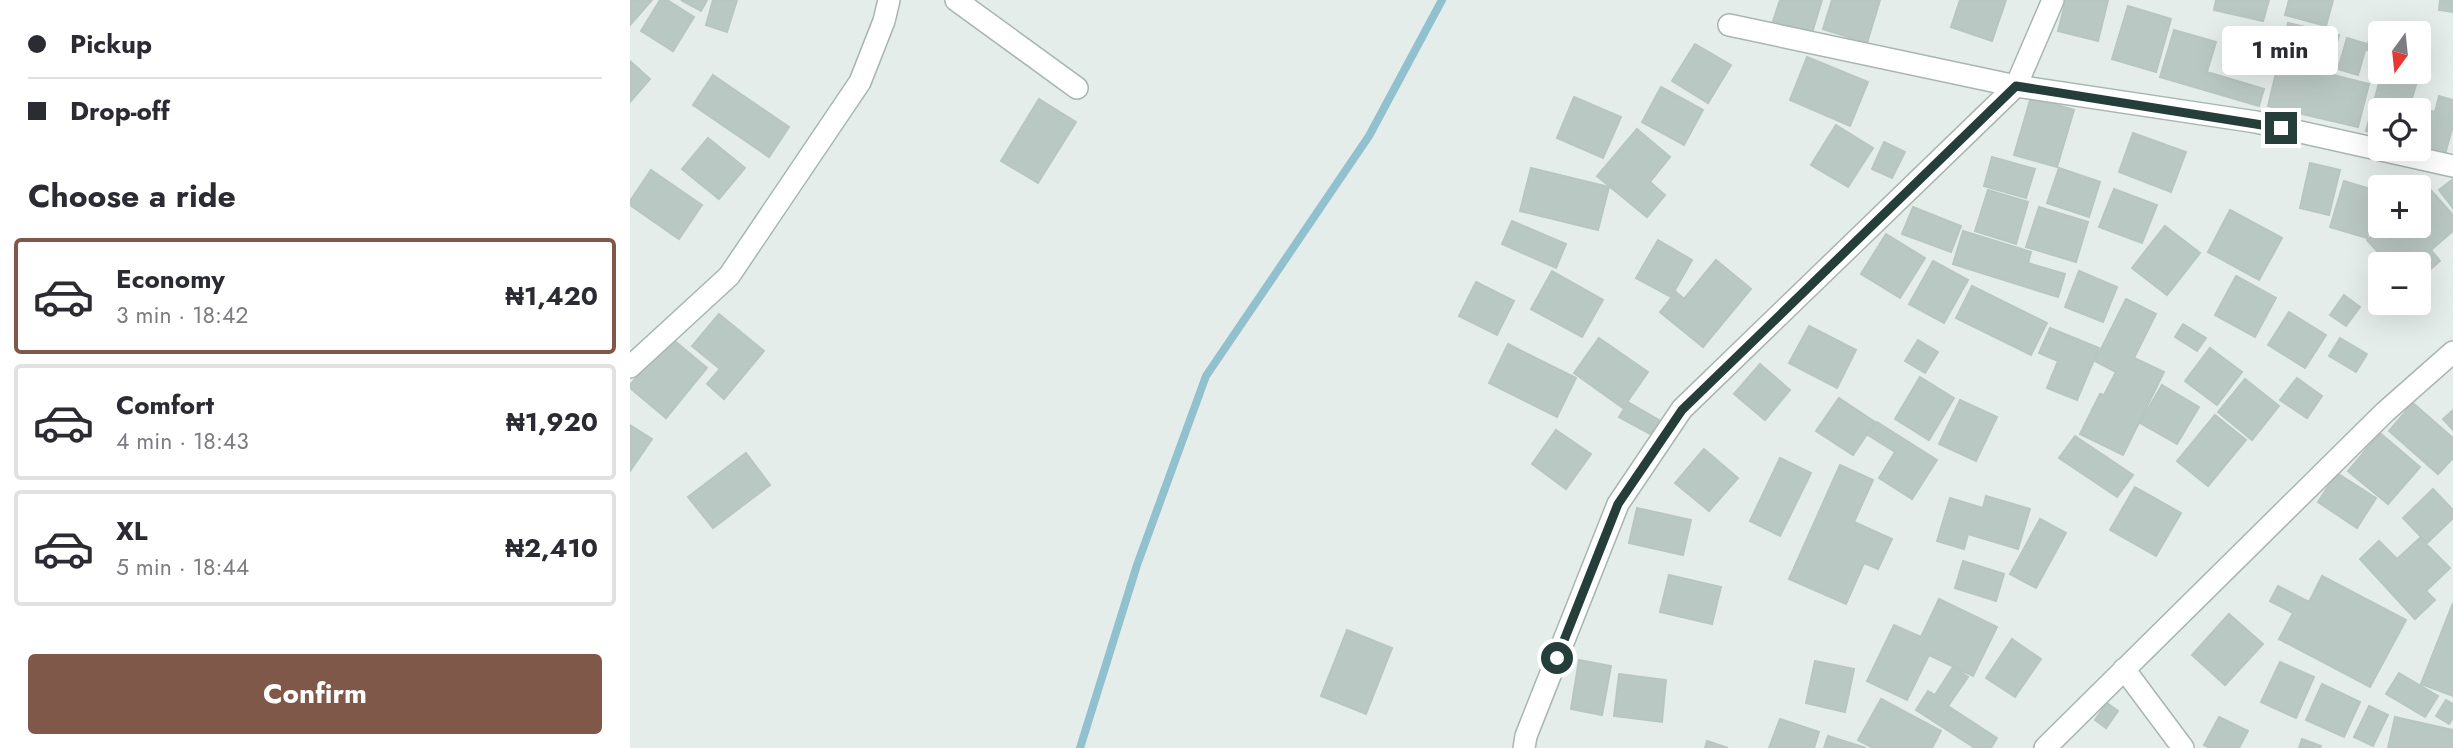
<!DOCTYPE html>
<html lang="en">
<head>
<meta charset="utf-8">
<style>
	:root { --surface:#fff; --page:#f2f2f3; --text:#2b2b33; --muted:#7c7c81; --line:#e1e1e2; --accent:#80584a }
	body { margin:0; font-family:Jost,sans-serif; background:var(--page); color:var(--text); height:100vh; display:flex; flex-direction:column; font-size:26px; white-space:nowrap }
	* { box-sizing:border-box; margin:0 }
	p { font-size:23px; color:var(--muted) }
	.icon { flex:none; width:38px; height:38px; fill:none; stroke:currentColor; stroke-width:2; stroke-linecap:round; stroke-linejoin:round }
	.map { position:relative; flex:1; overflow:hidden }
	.drawer { display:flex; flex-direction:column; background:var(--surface); width:630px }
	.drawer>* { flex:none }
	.banner { display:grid; align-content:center; height:154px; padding:0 28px; background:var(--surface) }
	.needle { width:46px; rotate:195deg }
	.controls { position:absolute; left:1738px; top:21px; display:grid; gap:14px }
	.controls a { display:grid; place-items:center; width:63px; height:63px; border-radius:7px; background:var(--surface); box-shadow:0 7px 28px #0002; font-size:35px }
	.end { position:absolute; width:32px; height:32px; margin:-16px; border:9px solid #253e39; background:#fff; box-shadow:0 0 0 4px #fff }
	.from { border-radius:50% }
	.bubble { position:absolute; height:49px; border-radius:7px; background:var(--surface); box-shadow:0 7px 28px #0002; font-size:23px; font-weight:700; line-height:49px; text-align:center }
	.banner b { display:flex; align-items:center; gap:24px; height:66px; font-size:26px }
	.banner b+b { border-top:2px solid var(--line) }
	.banner i { width:18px; height:18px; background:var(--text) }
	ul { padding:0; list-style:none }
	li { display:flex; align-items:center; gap:21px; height:116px; margin:0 14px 10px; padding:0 14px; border:4px solid var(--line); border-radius:7px }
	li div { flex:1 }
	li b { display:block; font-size:26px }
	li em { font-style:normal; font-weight:700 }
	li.current { border-color:var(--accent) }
	li>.icon { width:63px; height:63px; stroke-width:1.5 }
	h2 { padding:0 28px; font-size:32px; line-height:84px }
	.action { display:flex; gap:14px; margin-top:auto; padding:14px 28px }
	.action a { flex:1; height:80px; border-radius:7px; background:var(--accent); color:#fff; font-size:28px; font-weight:700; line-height:80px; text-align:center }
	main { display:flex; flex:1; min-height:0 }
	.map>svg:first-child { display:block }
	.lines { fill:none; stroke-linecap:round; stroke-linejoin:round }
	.stream { stroke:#91c0ce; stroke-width:8 }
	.building { fill:#bac8c3; stroke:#b8c6c1; stroke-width:2 }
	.minor-casing { stroke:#a8b5b1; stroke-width:24 }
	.minor { stroke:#fff; stroke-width:21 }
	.route { stroke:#253e39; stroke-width:9 }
</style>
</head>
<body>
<main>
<section class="drawer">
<div class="banner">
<b><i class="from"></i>Pickup</b>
<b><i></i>Drop-off</b>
</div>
<h2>Choose a ride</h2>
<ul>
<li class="current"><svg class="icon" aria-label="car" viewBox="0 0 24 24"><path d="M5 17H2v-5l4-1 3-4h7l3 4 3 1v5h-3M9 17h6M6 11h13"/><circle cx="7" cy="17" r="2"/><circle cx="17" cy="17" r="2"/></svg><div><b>Economy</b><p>3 min · 18:42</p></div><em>₦1,420</em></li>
<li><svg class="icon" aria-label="car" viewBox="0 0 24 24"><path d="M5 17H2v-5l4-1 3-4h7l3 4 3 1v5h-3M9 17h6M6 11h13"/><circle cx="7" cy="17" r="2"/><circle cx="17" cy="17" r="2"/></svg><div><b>Comfort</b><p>4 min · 18:43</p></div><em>₦1,920</em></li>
<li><svg class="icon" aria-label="car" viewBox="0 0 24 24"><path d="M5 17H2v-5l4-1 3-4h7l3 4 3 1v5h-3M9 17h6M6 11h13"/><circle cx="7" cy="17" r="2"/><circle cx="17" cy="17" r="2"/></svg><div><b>XL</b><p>5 min · 18:44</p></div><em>₦2,410</em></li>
</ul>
<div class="action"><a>Confirm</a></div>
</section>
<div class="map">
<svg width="1823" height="748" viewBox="0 0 1823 748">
	<rect width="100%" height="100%" fill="#e5edea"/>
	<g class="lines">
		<!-- stream -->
		<path class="stream" d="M450 748 507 565 576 376 739 136 812 0"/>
	</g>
	<!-- building -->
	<path class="building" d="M0 0H22L0 25Z
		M30 0H37L64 17 43 51 11 31Z
		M51 0H77L71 11Z
		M83 0H107L97 32 76 25Z
		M1150 0H1192L1182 33 1143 21Z
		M1202 0H1250L1237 43 1193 29Z
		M1330 0H1376L1362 41 1321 27Z
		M1436 0H1478L1468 41 1428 31Z
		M1586 0H1639L1633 21 1584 10Z
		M1659 0H1703L1696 26 1655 15Z
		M1810 0H1823V12L1809 10Z
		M1498 6 1541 19 1526 72 1482 59Z
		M1658 23 1709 35 1699 74 1739 84 1728 127 1638 106Z
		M1544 30 1586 42 1577 72 1634 89 1629 106 1530 77Z
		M1740 34 1750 35V53L1737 50Z
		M1717 38 1737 44 1728 75 1708 69Z
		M1065 44 1101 65 1078 103 1042 81Z
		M1177 57 1238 82 1220 126 1160 100Z
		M0 61 20 79 0 102Z
		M1788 67 1791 68 1780 105 1805 112 1809 96 1823 100V126L1815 154 1788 146V110H1750V135L1736 131 1752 72H1788Z
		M83 75 159 127 139 157 63 105Z
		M1031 87 1073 110 1054 145 1012 122Z
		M944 97 991 117 973 158 927 138Z
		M1401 97 1444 110 1427 167 1384 155Z
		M409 99 446 122 408 183 371 161Z
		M1206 125 1243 148 1218 187 1181 165Z
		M1007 129 1040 157 1020 182 1035 195 1017 217 967 176Z
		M1503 133 1556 152 1541 192 1489 172Z
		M78 138 115 168 89 199 52 169Z
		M1254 142 1275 152 1262 178 1242 169Z
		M1362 157 1405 169 1396 198 1354 186Z
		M1680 163 1710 170 1699 215 1670 208Z
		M901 168 979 187 968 230 890 211Z
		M1429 168 1470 182 1459 217 1417 203Z
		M21 170 72 205 49 239 0 205V201Z
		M1823 179V208L1809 190Z
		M1714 181 1750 192 1737 238 1700 227Z
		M1798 187 1823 215V231L1801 250 1810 261 1788 280V264H1759L1737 240 1754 226H1788V195Z
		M1484 189 1527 205 1512 243 1469 227Z
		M1358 190 1398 202 1386 244 1345 231Z
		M1283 207 1331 226 1321 252 1272 234Z
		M1409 207 1458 222 1446 262 1396 247Z
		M1600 210 1652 238 1629 280 1578 252Z
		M882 221 936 244 926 268 872 244Z
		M1535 226 1570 253 1537 295 1502 268Z
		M1333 231 1401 252 1398 263 1435 274 1428 297 1323 264Z
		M1256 234 1295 258 1270 298 1231 274Z
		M1028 240 1062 260 1041 297 1006 278Z
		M1086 260 1121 289 1073 347 1030 312 1046 292 1054 299Z
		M1303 261 1338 280 1314 323 1279 304Z
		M922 271 973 300 952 337 901 309Z
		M1449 271 1487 287 1473 322 1435 307Z
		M1606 276 1646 298 1625 337 1585 315Z
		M846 282 884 301 867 335 829 316Z
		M1342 286 1417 323 1401 355 1326 318Z
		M1714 295 1730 307 1716 326 1700 315Z
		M1496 299 1526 314 1504 358 1534 372 1493 455 1450 434 1470 394 1474 395 1486 372 1465 361Z
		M1659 312 1696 335 1675 368 1638 345Z
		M89 314 134 351 94 399 77 384 90 369 62 346Z
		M1553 324 1576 338 1567 351 1545 337Z
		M1179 326 1226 350 1207 388 1159 363Z
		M1420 328 1469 348 1447 400 1417 388 1428 361 1409 353Z
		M40 337 77 368 36 418 0 388V385Z
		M969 338 1018 372 993 408 944 373Z
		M1710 338 1737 354 1726 372 1699 356Z
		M1288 340 1308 352 1295 373 1275 361Z
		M878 344 946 378 927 417 859 383Z
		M1580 348 1612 372 1587 405 1555 381Z
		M1130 364 1160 390 1135 420 1104 394Z
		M1290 377 1324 398 1299 440 1265 419Z
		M1667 378 1692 396 1677 418 1650 400Z
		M1615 379 1649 406 1622 440 1588 412Z
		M1532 385 1569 407 1547 444 1510 423Z
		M1209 398 1245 422 1223 455 1186 431Z
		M1330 400 1367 417 1346 461 1309 444Z
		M998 402 1029 420 1020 434 989 417Z
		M1783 403 1823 438V458L1808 474 1759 431Z
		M1823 410V430L1813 419Z
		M1585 415 1616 440 1578 486 1547 461Z
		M1247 422 1307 460 1282 499 1249 478 1265 452 1238 435Z
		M0 425 22 439 0 471Z
		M926 430 961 454 936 489 902 464Z
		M1750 433 1790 467 1758 504 1718 471Z
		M1445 436 1503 475 1487 497 1429 458Z
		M1074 449 1108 478 1079 511 1045 483Z
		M116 453 140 485 83 528 58 497Z
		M1150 458 1181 473 1150 536 1120 521Z
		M1210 465 1243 480 1224 522 1262 539 1248 569 1234 563 1216 604 1159 579Z
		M1707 473 1746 498 1727 528 1688 502Z
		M1505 487 1551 513 1526 556 1480 530Z
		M1803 489 1823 510V518L1797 543 1773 518Z
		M1356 496 1400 509 1388 549 1338 534 1334 549 1307 541 1320 498 1353 508Z
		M1007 508 1061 520 1053 555 999 543Z
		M1410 519 1436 533 1406 588 1380 574Z
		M1790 538 1820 568 1796 591 1805 600 1785 619 1730 559 1749 541 1767 559Z
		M1333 561 1374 574 1366 601 1325 588Z
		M1039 575 1091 587 1082 624 1030 612Z
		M1692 576 1776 620 1740 687 1649 639 1663 613 1640 601 1648 586 1679 602Z
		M1309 599 1367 627 1343 676 1299 655 1277 700 1237 681 1264 625 1291 637Z
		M1823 603V696L1791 684Z
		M1599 614 1633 644 1595 685 1562 655Z
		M717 630 762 648 736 714 691 696Z
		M1382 639 1411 659 1385 697 1356 678Z
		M949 660 981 666 972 715 941 709Z
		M1185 661 1224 669 1215 712 1176 703Z
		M1650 662 1684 677 1666 718 1631 702Z
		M1323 667 1338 677 1318 706 1367 738 1361 748H1345L1286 710 1298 691 1305 695Z
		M1769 673 1808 696 1795 717 1756 694Z
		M989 674 1036 680 1032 722 984 716Z
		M1692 684 1730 702 1714 737 1676 720Z
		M1251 699 1311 731 1302 748H1243L1228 740Z
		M1816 700 1823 704V718L1819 724 1806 716Z
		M1477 703 1488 711 1476 728 1465 720Z
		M1739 706 1758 715 1743 746 1724 737Z
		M1589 717 1618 731 1609 748H1580L1574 745Z
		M1765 717 1823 730V748H1758Z
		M1150 719 1189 732 1184 748H1139Z
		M1198 736 1236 748H1194Z
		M1672 739 1691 746 1690 748H1669Z
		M1077 741 1098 748H1075Z"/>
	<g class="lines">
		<!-- minor casing -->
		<g class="minor-casing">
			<path id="minor" d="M326 0 447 88
				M1099 25 1386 86 1626 122 1823 166
				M0 367 99 276 230 82 254 21 259 0
				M1494 669 1553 748
				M894 748 896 736 988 504 1052 409 1386 86 1423 0
				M1415 748 1755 412 1823 352"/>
		</g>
		<!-- minor -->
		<use href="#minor" class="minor"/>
	</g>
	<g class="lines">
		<!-- route -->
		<path class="route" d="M927 658 988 504 1052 410 1386 86 1651 128"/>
	</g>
</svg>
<div class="controls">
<a><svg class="needle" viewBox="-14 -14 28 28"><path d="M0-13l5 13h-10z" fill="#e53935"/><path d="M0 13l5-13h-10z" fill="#7c7c81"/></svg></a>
<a><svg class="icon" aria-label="locate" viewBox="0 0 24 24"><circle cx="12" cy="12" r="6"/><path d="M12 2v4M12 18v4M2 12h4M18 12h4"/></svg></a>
<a>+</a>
<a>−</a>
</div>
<i class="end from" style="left:927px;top:658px"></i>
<i class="end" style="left:1651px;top:128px"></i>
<div class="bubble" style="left:1592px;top:26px;width:116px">1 min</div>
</div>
</main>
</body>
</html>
